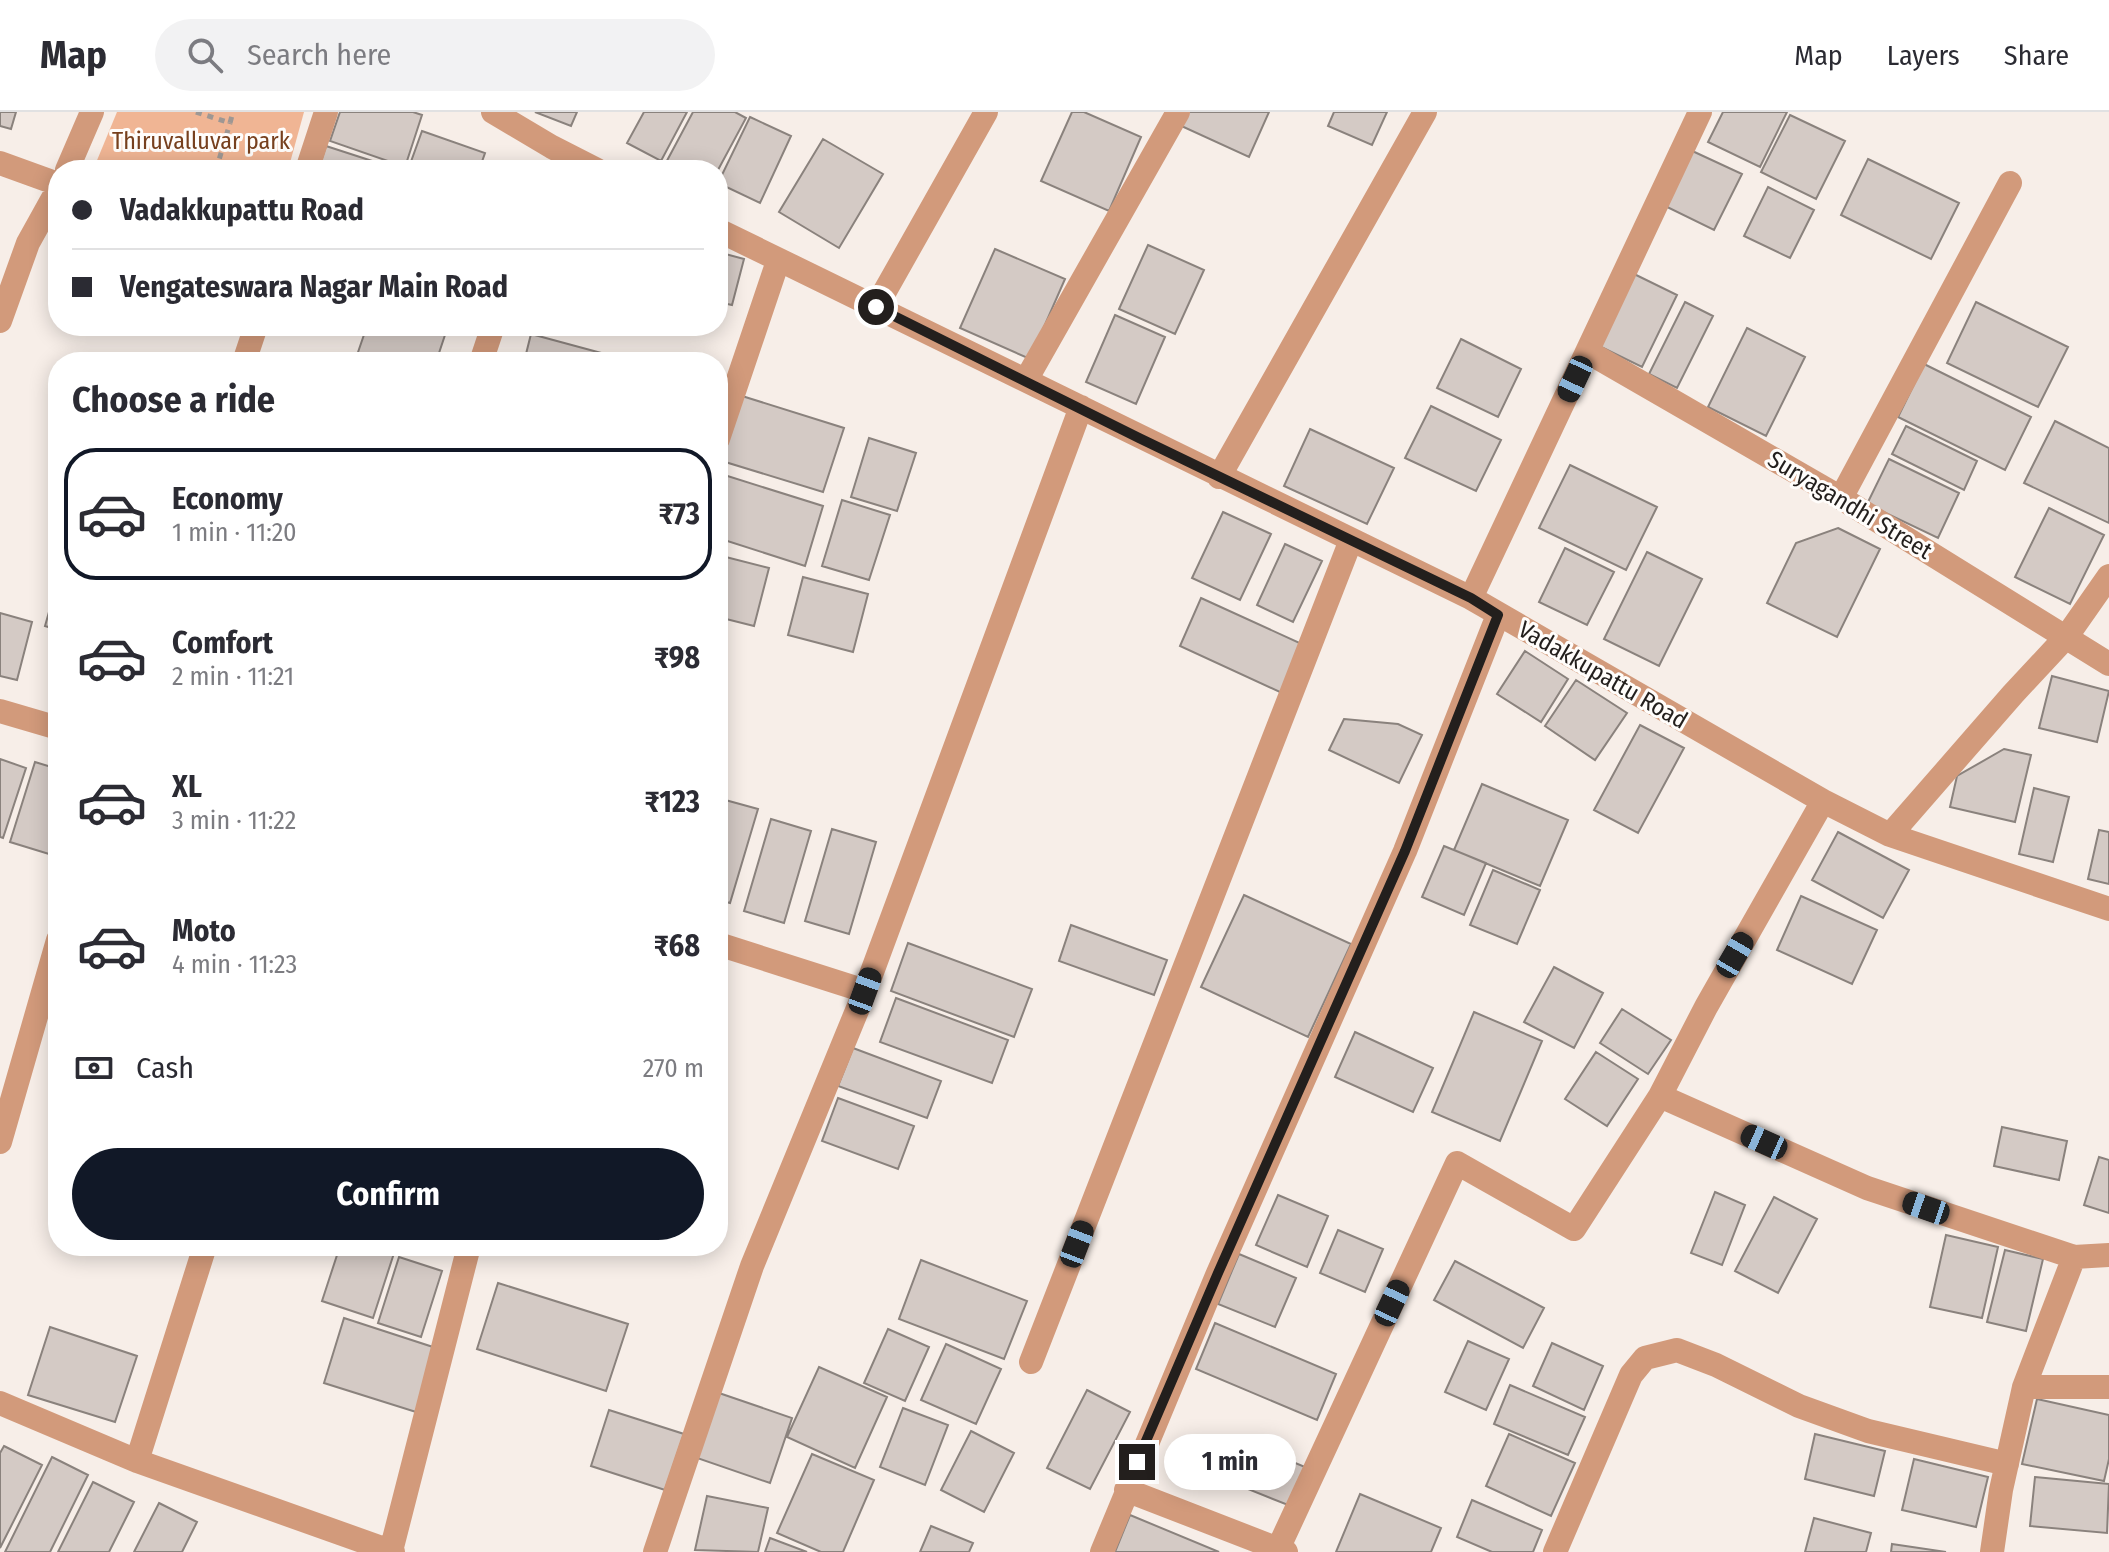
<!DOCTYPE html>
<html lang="en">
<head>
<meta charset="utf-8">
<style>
	:root { --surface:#fff; --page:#f2f2f3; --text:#2b2b33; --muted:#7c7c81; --line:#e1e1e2; --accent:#111827 }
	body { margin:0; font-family:"Fira Sans Condensed",sans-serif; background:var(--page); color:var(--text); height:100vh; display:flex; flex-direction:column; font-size:30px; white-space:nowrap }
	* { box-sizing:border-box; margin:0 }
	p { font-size:26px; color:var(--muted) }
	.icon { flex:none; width:44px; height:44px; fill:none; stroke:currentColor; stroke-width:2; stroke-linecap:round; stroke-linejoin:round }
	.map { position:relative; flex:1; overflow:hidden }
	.details { position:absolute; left:48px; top:240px; width:680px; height:904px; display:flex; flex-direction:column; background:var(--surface); border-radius:32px; box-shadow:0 4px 20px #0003 }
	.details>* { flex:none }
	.banner { position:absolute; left:48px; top:48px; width:680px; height:176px; border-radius:32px; box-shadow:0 4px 20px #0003; display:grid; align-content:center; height:176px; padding:0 24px; background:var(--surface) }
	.end { position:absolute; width:36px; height:36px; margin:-18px; border:10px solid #231f1d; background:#fff; box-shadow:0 0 0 4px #fff }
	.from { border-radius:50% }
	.bubble { position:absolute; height:56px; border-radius:28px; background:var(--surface); box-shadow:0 4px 20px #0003; font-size:26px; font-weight:700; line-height:56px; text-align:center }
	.car { position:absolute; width:24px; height:48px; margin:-24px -12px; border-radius:10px; box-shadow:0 0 6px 2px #0007; background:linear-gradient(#222 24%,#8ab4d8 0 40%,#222 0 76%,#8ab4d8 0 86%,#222 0) }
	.banner b { display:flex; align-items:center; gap:28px; height:76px; font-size:30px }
	.banner b+b { border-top:2px solid var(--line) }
	.banner i { width:20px; height:20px; background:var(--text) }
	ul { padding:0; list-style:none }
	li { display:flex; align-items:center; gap:24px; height:132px; margin:0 16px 12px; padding:0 8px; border:4px solid transparent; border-radius:32px }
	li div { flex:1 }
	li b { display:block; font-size:30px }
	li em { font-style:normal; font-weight:700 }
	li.selected { border-color:var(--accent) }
	li>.icon { width:72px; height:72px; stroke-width:1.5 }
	h2 { padding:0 24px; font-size:36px; line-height:96px }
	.pay { display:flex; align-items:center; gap:20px; height:88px; padding:0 24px; font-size:30px }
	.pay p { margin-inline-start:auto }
	.primary-button { display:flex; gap:16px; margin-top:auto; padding:16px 24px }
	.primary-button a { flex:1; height:92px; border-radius:48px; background:var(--accent); color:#fff; font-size:32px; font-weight:700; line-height:92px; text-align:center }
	header { display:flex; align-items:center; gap:48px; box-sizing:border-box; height:112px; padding:0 40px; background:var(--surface); border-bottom:2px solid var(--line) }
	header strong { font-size:38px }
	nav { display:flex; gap:44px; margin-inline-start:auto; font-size:28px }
	.search { width:560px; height:72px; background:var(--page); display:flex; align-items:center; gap:20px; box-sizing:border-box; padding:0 28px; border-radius:44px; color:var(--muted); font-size:30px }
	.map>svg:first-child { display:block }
	.green { fill:#f0b594 }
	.building { fill:#d4cac5; stroke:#8a827d; stroke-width:2 }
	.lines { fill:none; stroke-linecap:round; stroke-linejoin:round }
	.path { stroke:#9e9793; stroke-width:5; stroke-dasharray:6 6; stroke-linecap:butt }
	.minor { stroke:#d29a7b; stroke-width:24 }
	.route { stroke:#231f1d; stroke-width:10 }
	.labels { text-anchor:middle; stroke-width:6; stroke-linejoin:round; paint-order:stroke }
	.park-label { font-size:24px; fill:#77401e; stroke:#fffdfb }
	.street-label { font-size:24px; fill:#231f1d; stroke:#fffdfb }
</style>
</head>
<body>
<header>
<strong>Map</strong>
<div class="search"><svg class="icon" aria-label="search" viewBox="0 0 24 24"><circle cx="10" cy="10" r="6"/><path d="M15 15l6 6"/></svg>Search here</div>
<nav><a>Map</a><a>Layers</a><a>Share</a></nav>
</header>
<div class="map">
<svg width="2109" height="1440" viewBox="0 0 2109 1440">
	<rect width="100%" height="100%" fill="#f7eee8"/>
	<!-- green -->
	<path class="green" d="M117 0H304L288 58H93Z"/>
	<!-- building -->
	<path class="building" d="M0 0H16L11 17 0 14Z
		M340 0H413L422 3 405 55 330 29Z
		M535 0H577L571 14Z
		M644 0H687L661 49 627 31Z
		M693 0H735L746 6 718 58H662Z
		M1072 0H1084L1141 25 1109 99 1041 69Z
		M1183 0H1269L1249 45 1177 12Z
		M1334 0H1387L1372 33 1328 14Z
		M1723 0H1787L1760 55 1708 30Z
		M1790 3 1845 29 1816 87 1761 60Z
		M750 5 791 24 760 91 718 71Z
		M422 19 485 41 479 58H408Z
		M823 27 883 62 839 136 779 100Z
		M326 34 400 58H318Z
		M1688 37 1742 62 1714 118 1661 92Z
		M1868 47 1959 91 1931 147 1841 103Z
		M1768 75 1814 98 1790 146 1744 124Z
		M1148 133 1204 158 1175 222 1119 197Z
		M995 137 1065 167 1030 247 960 216Z
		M718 140 744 147 732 193 718 190Z
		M1630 160 1677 183 1642 255 1595 232Z
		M1685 190 1713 204 1677 276 1649 262Z
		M1976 190 2068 235 2038 295 1947 251Z
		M1115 203 1165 225 1136 292 1086 270Z
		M367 214H437L447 217 436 250H368L356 246Z
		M1747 216 1805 245 1766 324 1708 295Z
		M531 222 605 242 603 250H524Z
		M1461 227 1521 257 1498 305 1437 276Z
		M1924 252 2031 305 2005 358 1898 305Z
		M742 284 844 316 823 380 722 349Z
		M1431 294 1501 328 1476 379 1405 346Z
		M2055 309 2109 336V411L2024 371Z
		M1906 314 1977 349 1964 378 1892 342Z
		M1310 317 1394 356 1367 412 1284 374Z
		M869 326 916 341 897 399 851 385Z
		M1889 347 1959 381 1938 426 1867 392Z
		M1570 353 1657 395 1626 458 1539 416Z
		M718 361 823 394 805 454 718 426Z
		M842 388 890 403 869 468 822 454Z
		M2049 396 2104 423 2070 492 2015 465Z
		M1223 400 1271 422 1240 488 1192 466Z
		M1838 416 1880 437 1837 525 1767 491 1796 431Z
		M1285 432 1322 449 1293 510 1257 493Z
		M1565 436 1614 460 1587 513 1539 490Z
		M1647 440 1702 467 1659 554 1604 527Z
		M718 443 769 456 754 514 718 505Z
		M803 465 868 482 853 540 788 523Z
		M58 468V518L45 514Z
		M1201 486 1304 533 1282 581 1180 534Z
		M0 501 32 510 17 568 0 564Z
		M1525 539 1568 567 1541 610 1497 582Z
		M2052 564 2109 579 2097 630 2039 616Z
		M1576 568 1627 601 1595 648 1545 614Z
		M1344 607 1398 612 1422 623 1399 671 1329 638Z
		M1640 613 1684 636 1638 721 1594 698Z
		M2004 637 2031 643 2015 710 1950 695 1957 664Z
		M0 647 26 656 3 726 0 725Z
		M35 650 58 657V715L49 742 10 730Z
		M1482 672 1568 708 1540 774 1454 738Z
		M2034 676 2069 685 2053 750 2019 742Z
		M718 686 758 697 730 791 718 788Z
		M771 707 811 719 784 811 744 799Z
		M832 717 876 730 849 822 805 809Z
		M2099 718 2109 720V772L2088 767Z
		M1838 720 1909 758 1883 806 1812 768Z
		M1444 734 1486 751 1464 803 1422 785Z
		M1493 758 1540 778 1517 832 1470 813Z
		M1244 783 1351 832 1308 925 1201 875Z
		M1801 784 1877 818 1852 872 1777 838Z
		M1071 813 1167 848 1154 883 1059 849Z
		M908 831 1032 877 1014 925 891 879Z
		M1554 855 1603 881 1574 936 1524 910Z
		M896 886 1008 928 992 971 880 930Z
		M1622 897 1671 928 1648 962 1600 931Z
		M1474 900 1542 929 1500 1029 1432 1000Z
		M1355 920 1433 956 1413 1000 1335 965Z
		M853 936 941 969 927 1006 838 974Z
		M1596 940 1638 967 1607 1014 1565 987Z
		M838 986 914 1014 898 1057 822 1029Z
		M2002 1015 2067 1029 2059 1068 1994 1054Z
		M2099 1045 2109 1048V1101L2084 1093Z
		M1715 1080 1745 1093 1722 1153 1691 1141Z
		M1278 1083 1328 1104 1307 1155 1256 1133Z
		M1774 1085 1817 1107 1778 1181 1735 1159Z
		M1338 1118 1383 1137 1365 1180 1320 1161Z
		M1946 1123 1998 1135 1982 1206 1930 1195Z
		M340 1134 396 1135 373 1206 322 1189Z
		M2005 1138 2043 1147 2026 1219 1987 1210Z
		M1239 1142 1296 1166 1275 1215 1218 1192Z
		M399 1145 442 1159 421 1225 378 1211Z
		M921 1148 1027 1189 1004 1247 899 1207Z
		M1455 1149 1544 1196 1523 1236 1434 1188Z
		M498 1171 628 1212 606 1279 477 1237Z
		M344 1206 436 1236 416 1300 324 1271Z
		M1215 1211 1336 1262 1317 1308 1196 1257Z
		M50 1215 137 1244 115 1310 28 1283Z
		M888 1217 929 1235 905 1289 864 1271Z
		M1468 1229 1509 1247 1486 1298 1445 1280Z
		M1552 1231 1603 1254 1584 1298 1533 1274Z
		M946 1232 1001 1257 976 1312 921 1288Z
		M819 1255 887 1285 855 1356 787 1325Z
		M1510 1273 1585 1305 1568 1343 1494 1312Z
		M1087 1278 1130 1300 1090 1377 1047 1356Z
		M719 1281 792 1306 770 1371 697 1346Z
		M2037 1287 2109 1303V1347L2104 1369 2022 1352Z
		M903 1296 948 1313 925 1373 880 1355Z
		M609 1298 684 1322 665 1378 591 1354Z
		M971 1319 1014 1341 984 1400 941 1378Z
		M1509 1322 1575 1351 1551 1404 1486 1374Z
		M1815 1322 1885 1339 1874 1384 1805 1367Z
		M4 1334 42 1353 0 1436V1341Z
		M1255 1334 1305 1355 1288 1393 1238 1373Z
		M812 1342 874 1368 843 1440H821L777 1421Z
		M52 1345 88 1363 50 1440H5Z
		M1914 1347 1988 1365 1976 1415 1902 1398Z
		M2035 1365 2109 1372 2107 1421 2030 1414Z
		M93 1370 134 1390 109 1440H58Z
		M1360 1382 1441 1416 1431 1440H1336Z
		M707 1384 768 1396 758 1440 695 1438Z
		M1472 1388 1542 1418 1533 1440H1492L1457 1425Z
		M159 1391 197 1410 182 1440H134Z
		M1130 1403 1219 1440H1115Z
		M1814 1406 1871 1421 1866 1440H1805Z
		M931 1414 973 1431 969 1440H920Z
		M770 1426 807 1440H765Z
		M1892 1432 1946 1440H1891Z"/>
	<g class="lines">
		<!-- path -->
		<path class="path" d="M196 0 230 11 233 0
			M216 58 230 11"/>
		<!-- minor -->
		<path class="minor" d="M493 0 552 35 597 58
			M0 51 58 72
			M67 58 92 0
			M307 58 326 0
			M718 118 1471 486 1823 689 1890 723 2109 797
			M876 195 986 0
			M0 209 28 131 58 77
			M1588 240 1841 386 2109 552
			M244 250 256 214
			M481 250 493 214
			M1026 268 1178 0
			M718 327 778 149
			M1219 365 1425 0
			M1841 386 2010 71
			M1471 486 1700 0
			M0 599 58 616
			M1890 723 2013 582 2067 524 2109 464
			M718 832 865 879
			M1660 984 1867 1076 2074 1145 2109 1143
			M0 1030 58 828
			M1031 1250 1351 428
			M2024 1275H2109
			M0 1291 137 1349 393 1440
			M137 1349 205 1134
			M1126 1378 1286 1440
			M1278 1437 1457 1051 1574 1117 1660 984 1706 895 1823 689
			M391 1439 469 1134
			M655 1440 752 1154 865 879 1081 295
			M1102 1440 1218 1161 1405 739 1498 503
			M1555 1440 1631 1263 1645 1246 1677 1238 1716 1253 1799 1294 1868 1319 2007 1352
			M1992 1440 2001 1378 2024 1275 2074 1145"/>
	</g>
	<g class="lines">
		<!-- route -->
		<path class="route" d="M876 195 1139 326 1471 486 1498 503 1405 739 1218 1161 1137 1350"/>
	</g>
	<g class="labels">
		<!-- park labels -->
		<g class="park-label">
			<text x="201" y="37">Thiruvalluvar park</text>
		</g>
		<!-- street labels -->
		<g class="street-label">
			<text transform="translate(1850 393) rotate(31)" y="8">Suryagandhi Street</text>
			<text transform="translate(1603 563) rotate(30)" y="8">Vadakkupattu Road</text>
		</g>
	</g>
</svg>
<i class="end from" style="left:876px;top:195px"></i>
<i class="end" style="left:1137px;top:1350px"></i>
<div class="bubble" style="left:1164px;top:1322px;width:132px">1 min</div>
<i class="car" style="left:1575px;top:267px;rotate:205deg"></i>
<i class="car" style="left:1735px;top:843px;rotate:30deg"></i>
<i class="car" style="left:865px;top:879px;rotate:20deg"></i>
<i class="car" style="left:1764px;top:1030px;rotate:294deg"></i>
<i class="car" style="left:1926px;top:1096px;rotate:289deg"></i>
<i class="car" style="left:1077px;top:1132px;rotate:21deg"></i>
<i class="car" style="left:1392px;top:1191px;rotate:25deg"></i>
<div class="banner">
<b><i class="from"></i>Vadakkupattu Road</b>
<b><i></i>Vengateswara Nagar Main Road</b>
</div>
<section class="details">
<h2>Choose a ride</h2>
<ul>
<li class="selected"><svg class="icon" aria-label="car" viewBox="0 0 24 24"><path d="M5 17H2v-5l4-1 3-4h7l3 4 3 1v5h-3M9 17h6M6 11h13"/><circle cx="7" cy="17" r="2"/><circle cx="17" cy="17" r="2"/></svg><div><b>Economy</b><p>1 min · 11:20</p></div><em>₹73</em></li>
<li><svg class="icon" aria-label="car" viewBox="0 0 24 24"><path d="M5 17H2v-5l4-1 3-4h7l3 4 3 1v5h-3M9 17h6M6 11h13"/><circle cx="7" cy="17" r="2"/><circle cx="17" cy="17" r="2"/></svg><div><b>Comfort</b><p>2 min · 11:21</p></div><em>₹98</em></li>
<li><svg class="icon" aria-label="car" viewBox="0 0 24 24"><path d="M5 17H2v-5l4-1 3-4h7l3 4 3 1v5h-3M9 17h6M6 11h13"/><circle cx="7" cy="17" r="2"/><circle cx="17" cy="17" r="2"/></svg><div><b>XL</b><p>3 min · 11:22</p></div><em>₹123</em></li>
<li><svg class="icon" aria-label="car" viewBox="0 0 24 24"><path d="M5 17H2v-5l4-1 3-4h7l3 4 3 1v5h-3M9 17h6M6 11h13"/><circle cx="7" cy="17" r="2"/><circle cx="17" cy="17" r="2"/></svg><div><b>Moto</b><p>4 min · 11:23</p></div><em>₹68</em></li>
</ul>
<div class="pay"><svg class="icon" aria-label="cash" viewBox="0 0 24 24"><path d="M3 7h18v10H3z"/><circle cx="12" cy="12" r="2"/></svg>Cash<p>270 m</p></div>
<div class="primary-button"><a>Confirm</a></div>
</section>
</div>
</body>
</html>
